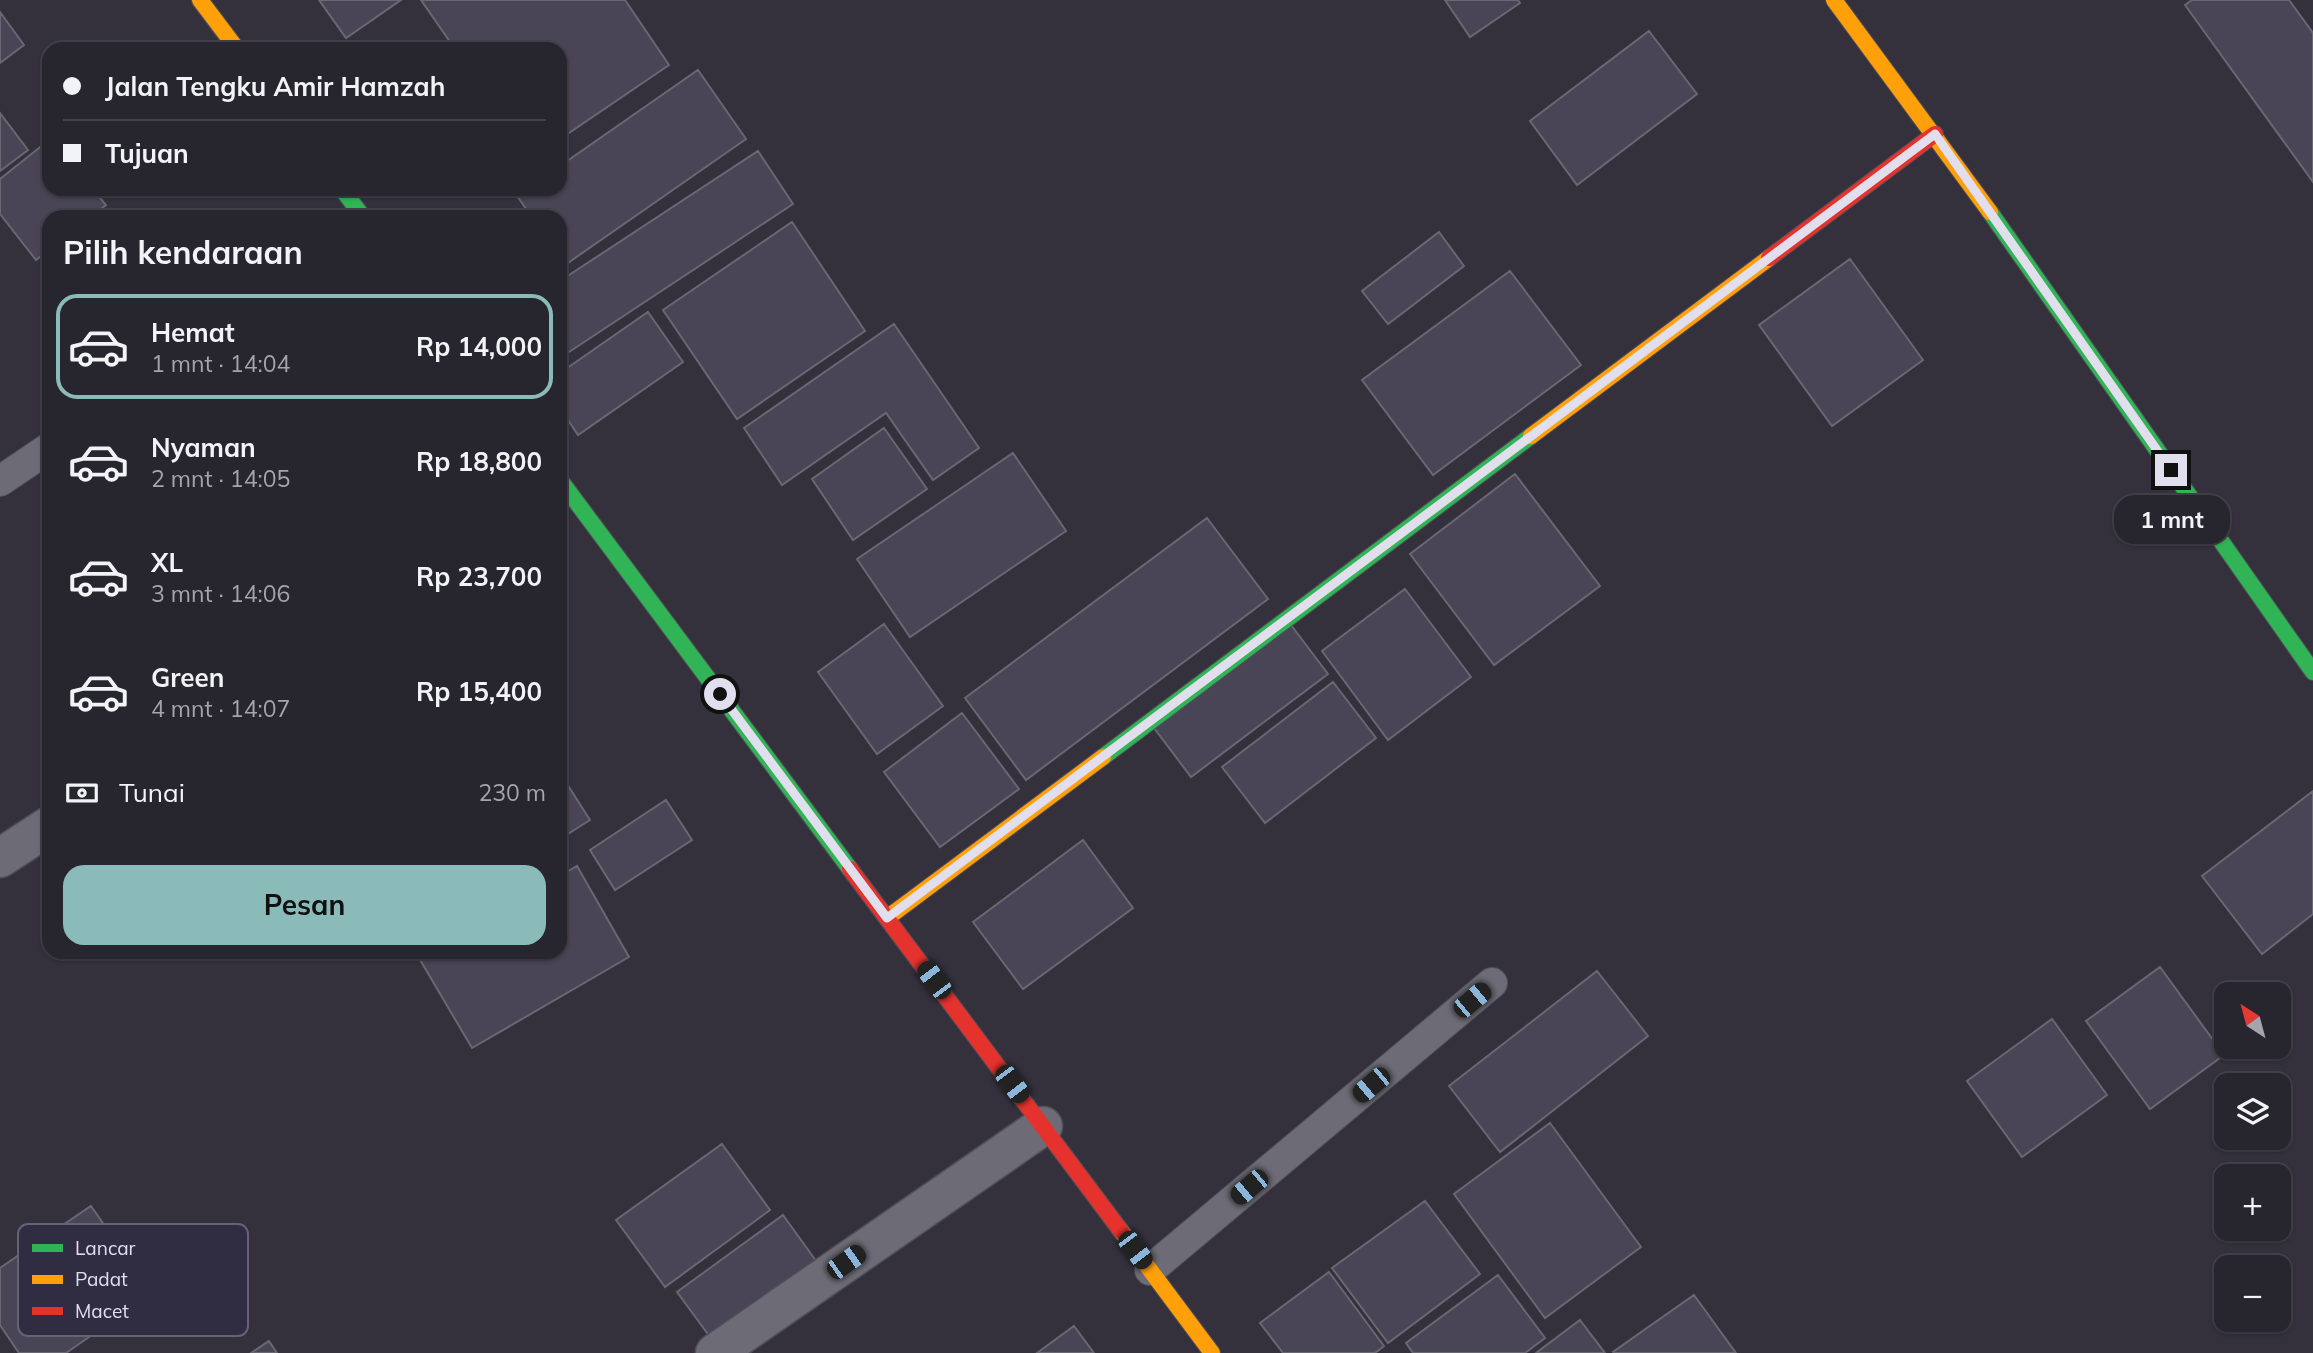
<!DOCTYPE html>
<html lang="id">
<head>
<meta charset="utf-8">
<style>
	:root { --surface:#27252e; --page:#2f2d36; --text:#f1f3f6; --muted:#a4a5aa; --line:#43424a; --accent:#8bbbb9 }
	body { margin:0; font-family:Mulish,sans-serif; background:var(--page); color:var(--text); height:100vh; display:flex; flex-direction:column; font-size:26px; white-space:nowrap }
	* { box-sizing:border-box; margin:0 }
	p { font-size:23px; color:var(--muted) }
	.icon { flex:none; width:38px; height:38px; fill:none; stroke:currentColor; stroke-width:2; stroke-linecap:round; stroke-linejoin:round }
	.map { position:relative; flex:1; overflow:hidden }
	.side { position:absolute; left:42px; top:210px; width:525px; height:749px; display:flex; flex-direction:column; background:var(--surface); border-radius:21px; box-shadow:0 2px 5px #0004,0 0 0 2px var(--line) }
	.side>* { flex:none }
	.guide { position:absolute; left:42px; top:42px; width:525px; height:154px; border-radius:21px; box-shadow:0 2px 5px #0004,0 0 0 2px var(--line); display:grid; align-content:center; height:154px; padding:0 21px; background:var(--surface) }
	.needle { width:46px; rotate:324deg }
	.tools { position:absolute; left:2214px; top:982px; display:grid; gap:14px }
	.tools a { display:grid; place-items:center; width:77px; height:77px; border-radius:14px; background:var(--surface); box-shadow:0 2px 5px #0004,0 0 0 2px var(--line); font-size:35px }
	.end { position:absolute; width:32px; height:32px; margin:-16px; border:9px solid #e1dfee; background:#111; box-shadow:0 0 0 4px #111 }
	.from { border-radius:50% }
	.bubble { position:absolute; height:49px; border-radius:21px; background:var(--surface); box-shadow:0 2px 5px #0004,0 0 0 2px var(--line); font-size:23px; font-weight:700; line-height:49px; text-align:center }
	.car { position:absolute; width:21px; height:42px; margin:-21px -10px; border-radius:9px; box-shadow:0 0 5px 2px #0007; background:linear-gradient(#222 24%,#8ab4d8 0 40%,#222 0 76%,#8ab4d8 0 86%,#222 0) }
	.guide b { display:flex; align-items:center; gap:24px; height:66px; font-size:26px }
	.guide b+b { border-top:2px solid var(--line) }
	.guide i { width:18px; height:18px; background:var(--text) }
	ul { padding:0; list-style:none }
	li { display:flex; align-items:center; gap:21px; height:105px; margin:0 14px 10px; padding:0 7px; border:4px solid transparent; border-radius:21px }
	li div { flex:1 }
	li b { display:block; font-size:26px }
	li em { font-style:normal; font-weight:700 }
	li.on { border-color:var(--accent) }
	li>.icon { width:63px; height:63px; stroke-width:1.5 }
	h2 { padding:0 21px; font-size:32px; line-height:84px }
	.pay { display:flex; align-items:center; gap:18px; height:77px; padding:0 21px; font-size:26px }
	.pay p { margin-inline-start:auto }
	.button { display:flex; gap:14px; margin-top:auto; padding:14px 21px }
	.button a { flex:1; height:80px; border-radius:21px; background:var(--accent); color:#111; font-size:28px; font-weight:700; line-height:80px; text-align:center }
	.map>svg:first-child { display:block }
	.building { fill:#494456; stroke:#696771; stroke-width:2 }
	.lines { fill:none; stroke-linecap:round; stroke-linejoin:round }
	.lane-casing { stroke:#504e58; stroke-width:32 }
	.street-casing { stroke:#504e58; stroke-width:41 }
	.fast-casing { stroke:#504e58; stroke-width:18 }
	.slow-casing { stroke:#504e58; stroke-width:18 }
	.jam-casing { stroke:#504e58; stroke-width:18 }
	.lane { stroke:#6d6b75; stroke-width:30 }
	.street { stroke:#6d6b75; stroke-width:38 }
	.fast { stroke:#30b455; stroke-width:16 }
	.slow { stroke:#ff9f0a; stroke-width:16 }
	.jam { stroke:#e5322d; stroke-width:16 }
	.route { stroke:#e1dfee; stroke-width:9 }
	.key { fill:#302c42; stroke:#656276; stroke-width:2 }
	.key-label { font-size:19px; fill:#e1dfee }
</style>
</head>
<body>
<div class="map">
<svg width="2313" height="1353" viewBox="0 0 2313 1353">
	<rect width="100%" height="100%" fill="#34313d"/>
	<!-- building -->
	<path class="building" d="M319 0H401L346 38Z
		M421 0H625L669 65 560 139V49H455Z
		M1445 0H1518L1520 3 1470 37Z
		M2192 0H2289L2313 33V182L2185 5Z
		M0 12 24 45 0 63Z
		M1649 31 1697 94 1577 185 1530 121Z
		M698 70 746 139 565 265 560 258V217H532L517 196 526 189H560V166Z
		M0 113 28 150 0 171Z
		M49 140V189H93L106 205 91 217H49V250L36 260 0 214V179Z
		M758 151 793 204 560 358V281Z
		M792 222 865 331 737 419 663 310Z
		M1439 232 1464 266 1388 324 1362 291Z
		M1850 259 1923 360 1832 426 1759 325Z
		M1510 271 1581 365 1433 475 1362 380Z
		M648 312 683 362 578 435 560 408V373Z
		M894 324 979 448 933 480 886 413 782 485 744 428Z
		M884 428 927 489 853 540 812 479Z
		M1013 453 1066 531 910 637 857 559Z
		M1515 474 1600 586 1494 665 1410 554Z
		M1207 518 1268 599 1026 780 965 698Z
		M1405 589 1471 677 1388 740 1322 651Z
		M1288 621 1328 674 1191 777 1151 724Z
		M884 624 943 706 877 754 818 672Z
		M1333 682 1376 738 1265 823 1222 767Z
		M962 713 1019 789 940 847 884 772Z
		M560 773 590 820 560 839Z
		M2313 791V914L2262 954 2202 876Z
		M666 800 692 840 615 890 590 850Z
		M1083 840 1133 908 1023 989 973 922Z
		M577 866 629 957 472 1048 419 958 429 952H560V876Z
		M2160 967 2224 1055 2150 1109 2086 1021Z
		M1597 971 1648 1036 1500 1152 1449 1086Z
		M2052 1019 2107 1095 2022 1157 1967 1081Z
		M1550 1123 1641 1247 1545 1318 1454 1194Z
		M722 1144 770 1210 665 1287 616 1220Z
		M1425 1201 1480 1274 1388 1343 1332 1268Z
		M91 1206 152 1293 66 1353H19L0 1325V1268Z
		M783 1215 819 1265 713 1341 677 1292Z
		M1329 1272 1384 1346 1375 1353H1283L1260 1323Z
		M1498 1275 1545 1338 1525 1353H1413L1406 1343Z
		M1694 1295 1736 1353H1614L1613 1352Z
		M1580 1320 1605 1353H1536Z
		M1074 1326 1094 1353H1037Z
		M269 1341 277 1353H251Z"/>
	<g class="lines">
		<!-- lane casing -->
		<g class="lane-casing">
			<path id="lane" d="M0 481 49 448
				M1150 1270 1492 983"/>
		</g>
		<!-- street casing -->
		<g class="street-casing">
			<path id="street" d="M0 858 49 826
				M715 1353 1043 1126"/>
		</g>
		<!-- fast casing -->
		<g class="fast-casing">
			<path id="fast" d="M342 189 363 217
				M1990 212 2313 672
				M560 480 850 869
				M1103 757 1531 436"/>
		</g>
		<!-- slow casing -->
		<g class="slow-casing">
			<path id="slow" d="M200 0 237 49
				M1834 0 1990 212
				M1531 436 1769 258
				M887 918 1103 757
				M1121 1231 1212 1353"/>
		</g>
		<!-- jam casing -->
		<g class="jam-casing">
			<path id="jam" d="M1769 258 1935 134
				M850 869 1121 1231"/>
		</g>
		<!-- lane -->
		<use href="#lane" class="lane"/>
		<!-- street -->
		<use href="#street" class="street"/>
		<!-- fast -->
		<use href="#fast" class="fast"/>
		<!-- slow -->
		<use href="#slow" class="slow"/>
		<!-- jam -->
		<use href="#jam" class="jam"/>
	</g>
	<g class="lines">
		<!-- route -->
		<path class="route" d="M720 694 887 918 1935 134 2171 470"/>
	</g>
	<!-- legend -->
	<rect x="18" y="1224" width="230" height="112" rx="10" class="key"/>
	<rect x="32" y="1244" width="31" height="8" fill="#30b455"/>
	<rect x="32" y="1275" width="31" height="9" fill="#ff9f0a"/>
	<rect x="32" y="1307" width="31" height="8" fill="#e5322d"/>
	<g class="key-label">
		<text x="75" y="1255">Lancar</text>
		<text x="75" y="1286">Padat</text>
		<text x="75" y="1318">Macet</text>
	</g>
</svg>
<div class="tools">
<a><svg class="needle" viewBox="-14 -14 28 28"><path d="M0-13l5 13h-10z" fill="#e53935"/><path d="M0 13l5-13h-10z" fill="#a4a5aa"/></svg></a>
<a><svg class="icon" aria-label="layers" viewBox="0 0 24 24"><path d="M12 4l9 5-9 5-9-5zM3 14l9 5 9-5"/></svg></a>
<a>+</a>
<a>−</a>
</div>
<i class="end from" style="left:720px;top:694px"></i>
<i class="end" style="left:2171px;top:470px"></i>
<div class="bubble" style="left:2114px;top:495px;width:116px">1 mnt</div>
<i class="car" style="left:934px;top:980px;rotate:323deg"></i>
<i class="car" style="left:1472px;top:1000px;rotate:50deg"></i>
<i class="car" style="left:1012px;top:1084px;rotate:143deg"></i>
<i class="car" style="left:1371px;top:1085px;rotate:230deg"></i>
<i class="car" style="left:1249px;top:1187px;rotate:230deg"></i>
<i class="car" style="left:1135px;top:1250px;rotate:143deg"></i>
<i class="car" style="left:846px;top:1262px;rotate:55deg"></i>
<div class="guide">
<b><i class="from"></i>Jalan Tengku Amir Hamzah</b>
<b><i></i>Tujuan</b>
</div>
<section class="side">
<h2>Pilih kendaraan</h2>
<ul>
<li class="on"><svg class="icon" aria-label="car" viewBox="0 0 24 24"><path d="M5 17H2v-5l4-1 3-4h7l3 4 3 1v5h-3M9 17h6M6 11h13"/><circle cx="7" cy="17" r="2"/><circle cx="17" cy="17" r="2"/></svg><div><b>Hemat</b><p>1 mnt · 14:04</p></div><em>Rp 14,000</em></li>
<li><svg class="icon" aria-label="car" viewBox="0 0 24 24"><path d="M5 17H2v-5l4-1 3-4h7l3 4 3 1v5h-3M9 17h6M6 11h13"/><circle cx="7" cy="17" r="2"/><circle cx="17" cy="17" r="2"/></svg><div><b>Nyaman</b><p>2 mnt · 14:05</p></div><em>Rp 18,800</em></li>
<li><svg class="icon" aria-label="car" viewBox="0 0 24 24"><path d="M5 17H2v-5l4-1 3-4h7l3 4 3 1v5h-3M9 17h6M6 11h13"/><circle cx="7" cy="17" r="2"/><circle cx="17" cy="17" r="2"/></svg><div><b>XL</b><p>3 mnt · 14:06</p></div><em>Rp 23,700</em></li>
<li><svg class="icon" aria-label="car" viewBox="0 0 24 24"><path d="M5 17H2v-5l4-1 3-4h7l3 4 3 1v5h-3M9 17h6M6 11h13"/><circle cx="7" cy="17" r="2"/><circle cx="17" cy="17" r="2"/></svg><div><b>Green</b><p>4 mnt · 14:07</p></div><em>Rp 15,400</em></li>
</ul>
<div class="pay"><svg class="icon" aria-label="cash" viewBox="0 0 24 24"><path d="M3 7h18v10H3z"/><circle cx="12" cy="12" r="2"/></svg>Tunai<p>230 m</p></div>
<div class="button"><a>Pesan</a></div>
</section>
</div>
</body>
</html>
